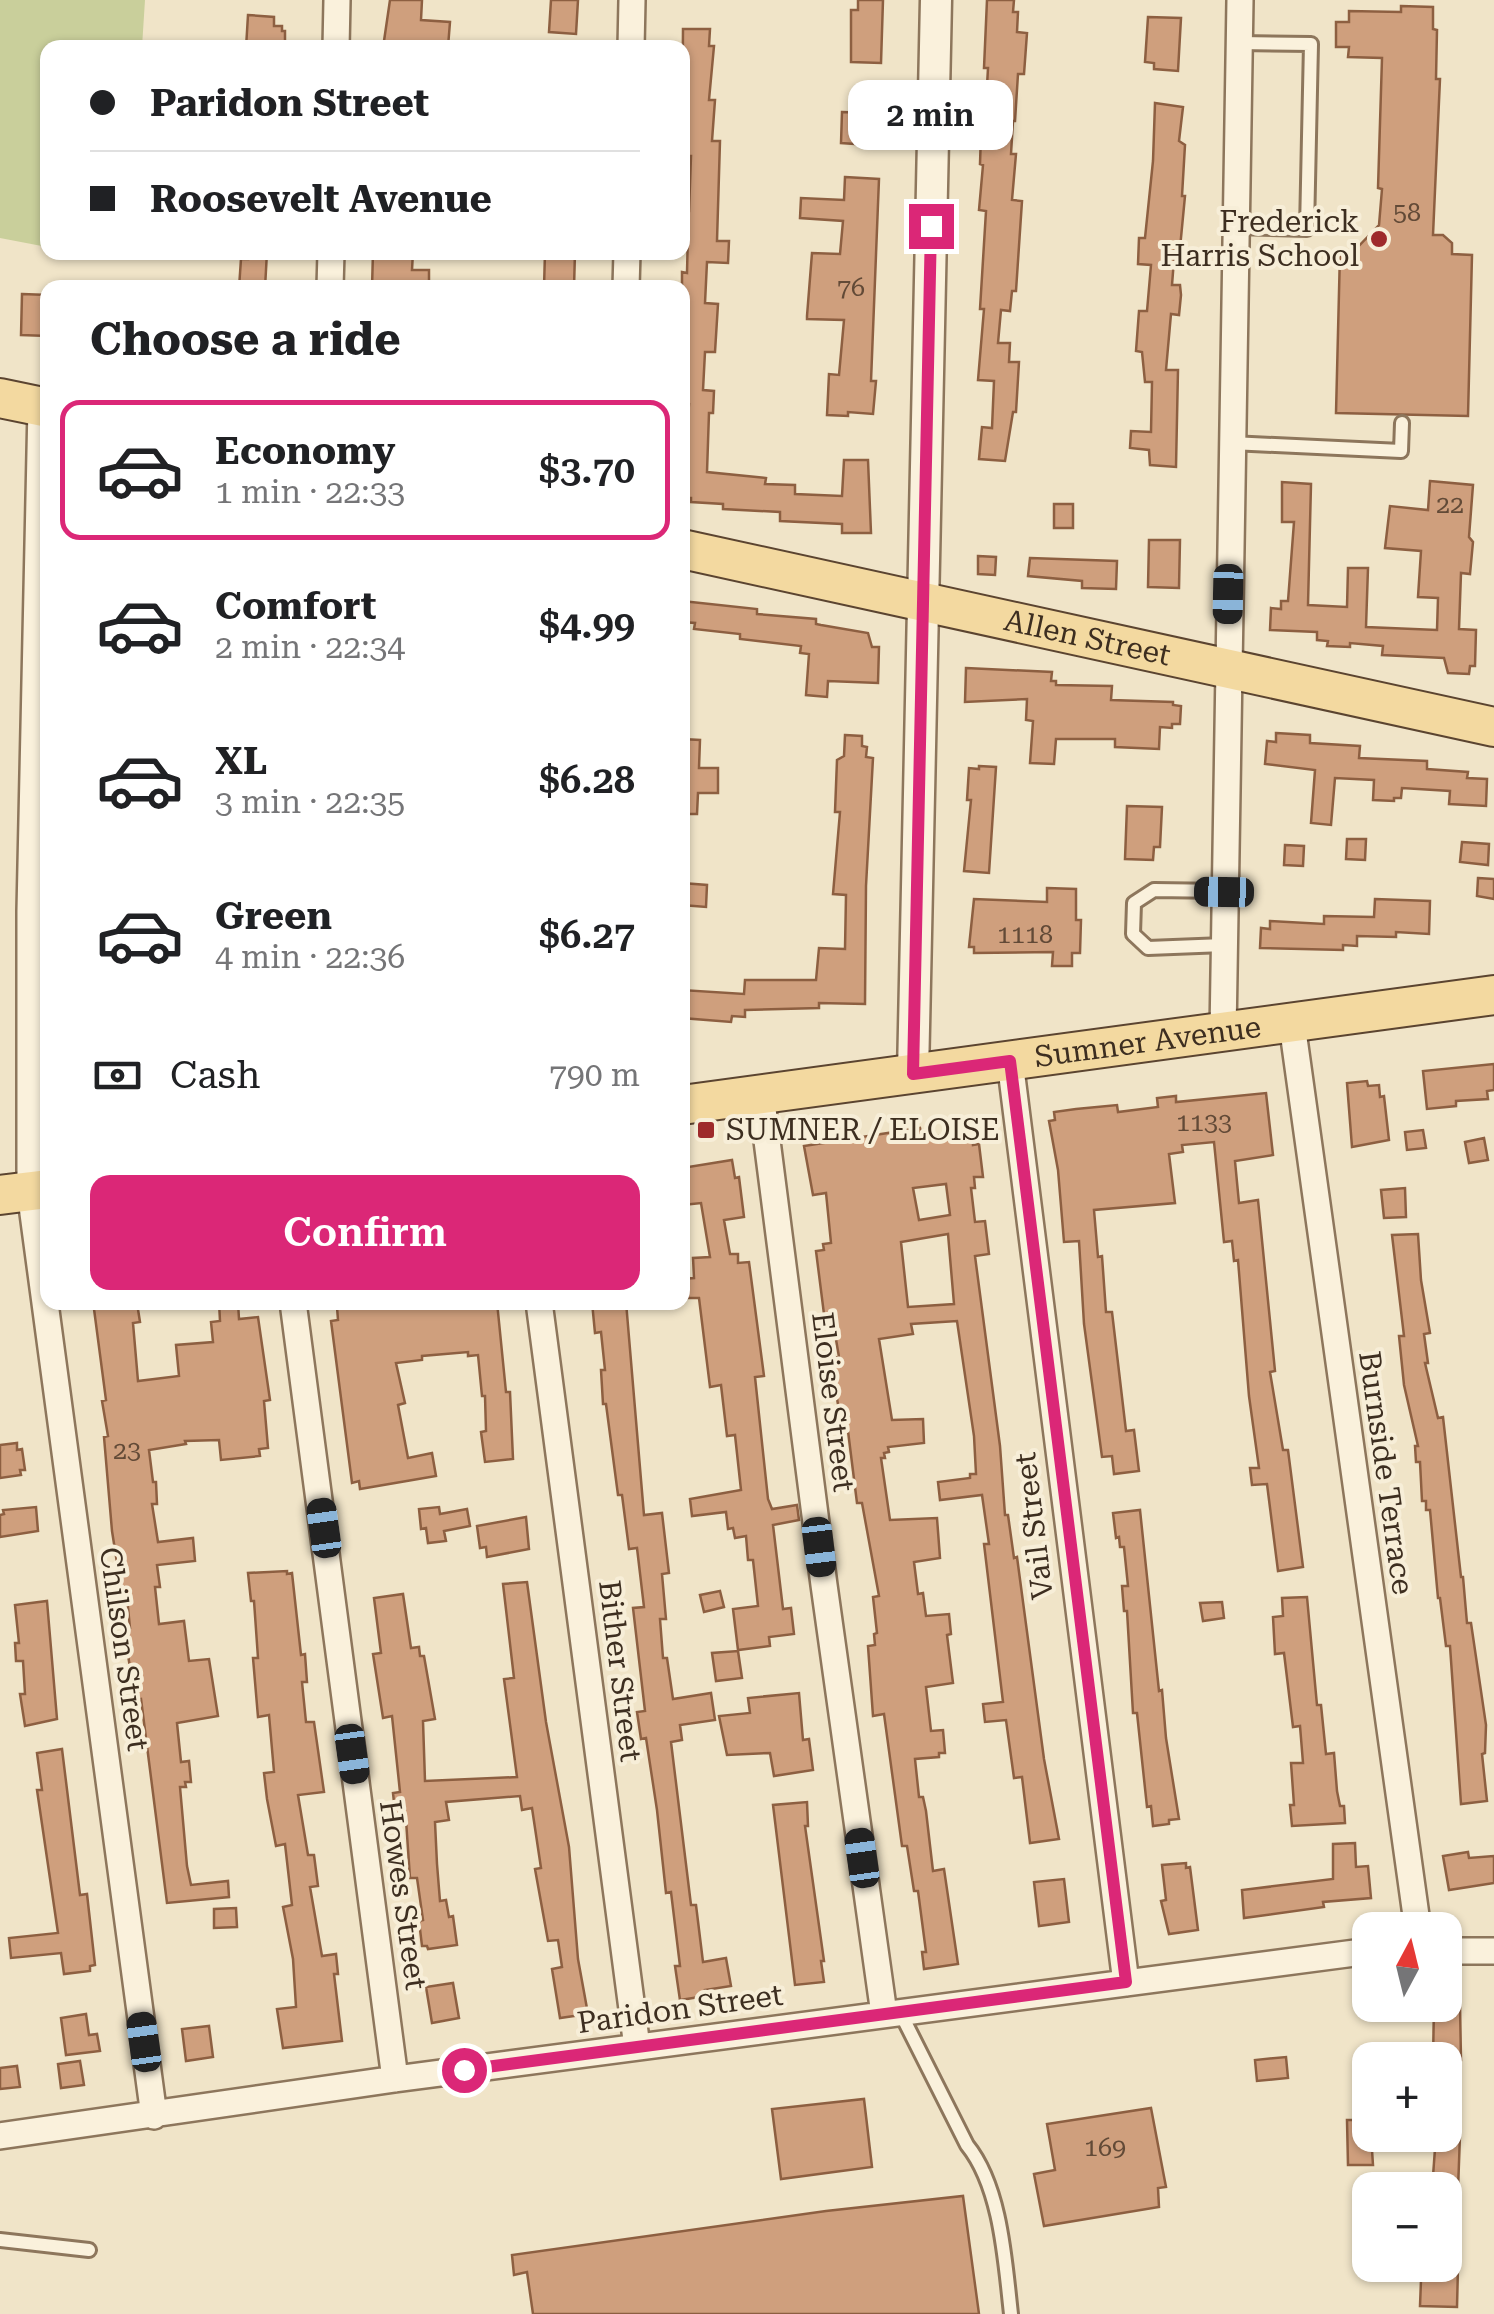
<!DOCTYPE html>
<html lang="en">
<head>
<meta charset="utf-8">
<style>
	:root { --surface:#fff; --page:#f6f6f6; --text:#202124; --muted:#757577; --line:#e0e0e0; --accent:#db2777 }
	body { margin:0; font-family:"Roboto Serif",serif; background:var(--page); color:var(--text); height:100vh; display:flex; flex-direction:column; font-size:38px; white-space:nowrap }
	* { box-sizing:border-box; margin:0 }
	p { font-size:32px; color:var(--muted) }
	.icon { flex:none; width:55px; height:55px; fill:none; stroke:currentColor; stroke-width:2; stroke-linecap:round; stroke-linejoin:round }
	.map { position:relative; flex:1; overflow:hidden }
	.panel { position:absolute; left:40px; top:280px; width:650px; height:1030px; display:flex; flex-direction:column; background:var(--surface); border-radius:20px; box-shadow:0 2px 8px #0004 }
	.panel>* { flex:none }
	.top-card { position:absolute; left:40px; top:40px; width:650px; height:220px; border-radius:20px; box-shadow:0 2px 8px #0004; display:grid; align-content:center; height:220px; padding:0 50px; background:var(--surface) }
	.needle { width:65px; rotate:7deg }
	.controls { position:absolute; left:1352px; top:1912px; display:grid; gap:20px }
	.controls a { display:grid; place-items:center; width:110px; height:110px; border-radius:20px; background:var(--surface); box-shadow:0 2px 8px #0004; font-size:50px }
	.end { position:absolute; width:45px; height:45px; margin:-22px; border:12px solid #db2777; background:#fff; box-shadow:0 0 0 5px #fff }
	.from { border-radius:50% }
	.bubble { position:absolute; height:70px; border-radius:20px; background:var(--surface); box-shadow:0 2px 8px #0004; font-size:32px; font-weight:600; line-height:70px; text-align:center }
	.car { position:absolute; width:30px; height:60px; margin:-30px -15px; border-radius:12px; box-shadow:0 0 8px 2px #0007; background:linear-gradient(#222 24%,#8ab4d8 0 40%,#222 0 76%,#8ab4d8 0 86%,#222 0) }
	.top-card b { display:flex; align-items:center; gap:35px; height:95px; font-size:38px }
	.top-card b+b { border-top:2px solid var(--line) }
	.top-card i { width:25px; height:25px; background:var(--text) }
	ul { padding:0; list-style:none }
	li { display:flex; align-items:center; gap:30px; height:140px; margin:0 20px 15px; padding:0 30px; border:5px solid transparent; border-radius:20px }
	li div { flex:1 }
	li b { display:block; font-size:38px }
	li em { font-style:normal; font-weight:600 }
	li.on { border-color:var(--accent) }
	li>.icon { width:90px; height:90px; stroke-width:1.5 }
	h2 { padding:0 50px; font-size:45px; line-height:120px }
	.pay { display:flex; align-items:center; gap:25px; height:110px; padding:0 50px; font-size:38px }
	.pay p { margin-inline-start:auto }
	.cta { display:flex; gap:20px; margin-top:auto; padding:20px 50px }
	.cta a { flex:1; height:115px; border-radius:20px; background:var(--accent); color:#fff; font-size:40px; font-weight:600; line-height:115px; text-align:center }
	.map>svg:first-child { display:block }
	.green { fill:#c9cf9b }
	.building { fill:#cf9f7d; stroke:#8d5f41; stroke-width:2.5; fill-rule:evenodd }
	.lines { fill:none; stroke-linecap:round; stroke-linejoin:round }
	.service-casing { stroke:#8d765c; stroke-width:18 }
	.minor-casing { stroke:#8d765c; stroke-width:30 }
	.tertiary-casing { stroke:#8d765c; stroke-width:35 }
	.primary-casing { stroke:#5b4430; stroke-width:42 }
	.service { stroke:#faf1dc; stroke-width:12 }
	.minor { stroke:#faf1dc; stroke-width:25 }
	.tertiary { stroke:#faf1dc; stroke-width:30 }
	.primary { stroke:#f3d9a0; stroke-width:38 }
	.route { stroke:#db2777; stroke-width:12 }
	.poi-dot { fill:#9e2a2b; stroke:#f7eed8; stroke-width:4 }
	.labels { text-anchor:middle; stroke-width:8; stroke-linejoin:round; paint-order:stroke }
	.number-label { font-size:25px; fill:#624a37 }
	.poi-label { font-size:30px; fill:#3d2e20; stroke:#f7eed8; text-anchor:end }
	.street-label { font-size:30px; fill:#3d2e20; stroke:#f7eed8 }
</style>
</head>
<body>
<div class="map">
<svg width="1494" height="2314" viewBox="0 0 1494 2314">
	<rect width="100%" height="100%" fill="#f0e4c8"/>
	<!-- green -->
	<path class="green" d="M0 0H145L142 47 48 48 47 247 0 238Z"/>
	<!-- building -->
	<path class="building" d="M390 0H422L421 20 450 22 448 47 392 48V42L384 41Z
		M551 0H578L576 34 549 32Z
		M858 0H883L881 63 851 62V10H858Z
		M987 0H1014L1013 12H1018L1017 32 1027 33 1024 74H1018L1015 121H1013L1011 154H1016L1012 200 1022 201 1016 291H1012L1010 311 1001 310 998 343H1010L1009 362H1019L1016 412H1013L1005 461 979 459 982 427 992 428 994 381 978 380 984 309H980L986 211 979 210 983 165 980 164 982 103 986 104 988 68H984Z
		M1401 6 1433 7V29L1437 30 1436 79H1440L1433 235H1443L1452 243V254L1472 255 1468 416 1336 413 1340 252H1353L1379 225 1382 189 1378 188 1382 58 1348 57 1349 47H1336V22H1349V11L1401 12Z
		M248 15 274 17V26H282V31H285V48H246Z
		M1148 17 1181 18 1178 71 1154 69V63L1145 62Z
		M683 29H710L709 46H714L709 100H715L712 141H720L717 241H729L728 263 707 262 705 303 718 304 715 352H705L703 390 714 391 713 413H709L707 472 766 478 765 484 795 485V494L842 496 844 460H868L871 533H842V524L780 521V512L723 509V504L691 502V498H682L689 404 682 403V272L687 273 688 231H682V211H689L691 156H682Z
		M1155 103 1183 107 1179 141 1185 145 1182 196H1185L1180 248 1175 247 1172 285H1180L1181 295 1179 315 1171 314 1166 370H1178L1176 467 1150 465 1149 450 1130 448 1131 431 1151 432 1152 382H1145L1142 352 1136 351 1139 311H1147L1151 265 1138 264 1139 238H1145L1153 161Z
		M842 112 869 113V145L841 143Z
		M845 177 879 179 871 381H876L873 414 848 412V416L827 415 829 374 839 375 844 320 807 319V316L812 253 840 254 843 221 800 218 801 198 844 200Z
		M248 252H267L265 288H239L241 259H248Z
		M373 252H413L412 270H429V288H372Z
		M545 252H575L574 288H544Z
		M22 294 48 295V336L21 335Z
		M1430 481 1473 485 1469 537 1473 542 1470 574 1461 573 1459 629 1476 630 1475 666H1470L1469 674 1448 673 1444 658 1382 655 1383 646 1350 643V647L1327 646 1328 641 1317 640V632L1270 630 1271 608 1281 609V601H1288L1294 522H1282V482L1311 484 1308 605 1347 607 1348 568H1368L1366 627 1437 630 1438 598 1418 597 1421 551 1385 548 1390 506 1428 510Z
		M1054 504H1073V528H1054Z
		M1149 540H1180L1179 588 1148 587Z
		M978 556 996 557 995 575 978 574Z
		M1030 558 1117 561 1116 589 1082 588V581L1028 576Z
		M682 601 757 609V614L816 619V624L821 625 868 633 872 647H879L878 683 828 681 827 697 806 695 809 654 800 653 801 646 740 639V634L694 629 695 623 682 622Z
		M966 668 1052 672 1051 681H1056V685L1112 686 1111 700 1173 702V705L1181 706 1180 724H1172V728L1160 727 1159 749 1115 747V739H1056L1054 764 1030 763 1033 721 1026 720 1027 699 965 702Z
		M1276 733 1310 735V743L1360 746 1359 758 1427 761V769L1468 772 1467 778 1487 779 1486 806 1449 804 1450 791 1402 788 1401 798H1394V801L1373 800 1374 780 1335 778 1331 825 1311 823 1315 770 1265 764 1267 741 1276 742Z
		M845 735 862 736V746L867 747 866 757 873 758 866 886 865 1004 819 1003V1008L745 1010V1017L732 1016 731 1022 682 1018V990L744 994 745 980H816L819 948 845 949 846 895 833 894 840 812H835L837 760 844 756Z
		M682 739 700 740 699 768H718V793H698L697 814H682Z
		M979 766 996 767 989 873 964 871 971 800H967L969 768 979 769Z
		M1127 806 1162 807 1160 847H1154L1153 860 1125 859Z
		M1347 839H1366L1365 860 1346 859Z
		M1462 842 1489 844 1488 865 1460 862Z
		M1285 845 1304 846 1303 866 1284 865Z
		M1478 878 1494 879V899L1477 896Z
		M682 883 707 885 706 907 682 905Z
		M1047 888 1076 889V920H1081L1080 953H1072V966H1052L1053 952 974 953V947H969L974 899 1047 902Z
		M1375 899 1430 901 1429 934 1396 932V937L1357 936V946L1343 945V950L1260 948 1261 928 1270 929V921L1324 924V916L1374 917Z
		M1494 1064V1090L1487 1091 1488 1099 1456 1101V1106L1427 1109 1423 1071Z
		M1367 1081 1368 1086 1379 1085 1380 1097 1384 1096 1389 1140 1352 1147 1347 1083Z
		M1266 1093 1273 1155 1235 1161 1239 1203 1258 1200 1275 1371 1270 1372 1283 1450H1288L1303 1567 1278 1571 1267 1484 1252 1485 1250 1468H1259L1249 1396 1238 1260 1234 1261 1232 1241 1224 1242 1214 1142 1182 1145 1183 1152 1169 1154 1175 1203 1094 1210 1098 1257 1102 1256 1106 1312H1112L1126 1431 1134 1430 1139 1471 1114 1474 1112 1456 1102 1457 1084 1324 1079 1241 1064 1242 1058 1170 1049 1121 1055 1120 1054 1112 1076 1109 1117 1105 1118 1112 1158 1107 1157 1098 1176 1096V1102Z
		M920 1128 922 1137 972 1132 973 1145 979 1144 983 1177H974L975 1188H971L975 1222 985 1221 989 1254 975 1256 1000 1446 1005 1515H1008L1014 1558 1017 1557 1044 1759 1059 1839 1030 1843 1022 1777 1014 1778 1006 1720 985 1722 983 1704 1003 1702 984 1544H989L982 1495 940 1500 938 1482 970 1478V1474H976L974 1436 957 1321 911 1324 913 1334 879 1339 892 1420 923 1419 924 1443 888 1447 889 1452 884 1453 885 1458H881L890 1520 937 1518 940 1558 914 1562 918 1594 923 1593 926 1616 949 1614 951 1634 947 1635 953 1683 926 1687 931 1731 943 1730 945 1753H939V1757L915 1759 919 1797H923L926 1811 933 1871 944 1869 958 1964 924 1969 922 1952H926L918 1891H914L907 1846H902L884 1714 873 1716 868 1646 875 1645 874 1634 877 1633 873 1597 879 1596 862 1503H857L847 1423 845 1415 840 1416 830 1358 839 1357 833 1322H825L816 1251 824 1250 823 1244 831 1243 826 1193 813 1195 804 1146ZM946 1184 950 1215 919 1220 913 1188ZM948 1234 954 1304 908 1307 901 1242Z
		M1423 1130 1426 1148 1407 1150 1405 1132Z
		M1484 1138 1488 1160 1469 1163 1465 1142Z
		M732 1160 735 1178 739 1177 744 1217 724 1220 730 1254H738V1263L749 1262 764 1376 755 1377 768 1499 772 1509 797 1505 799 1520 773 1525 783 1609 791 1608 794 1634 769 1637 770 1646 738 1650 733 1609 758 1606 753 1560H748L746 1536 735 1538 733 1528 728 1529 726 1512 692 1516 690 1499 741 1490 735 1435 727 1436 721 1385 710 1387 699 1298H682V1279L694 1278 693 1258 710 1257 701 1203 682 1205V1168Z
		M1405 1188 1406 1217 1384 1218 1381 1190Z
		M1418 1234 1421 1280 1430 1333 1424 1334 1428 1363H1425L1438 1418 1443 1417 1461 1577H1463L1467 1623H1471L1486 1725 1485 1753 1482 1754 1487 1801 1461 1804 1450 1646H1446L1440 1598H1438L1430 1510H1426V1501H1422L1420 1462H1416L1415 1446H1418L1404 1385 1399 1336H1404L1392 1235Z
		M219 1302H238L239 1319 258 1317 270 1400 264 1401 268 1448 259 1449 260 1456 221 1460 219 1440 185 1441 186 1444 149 1450 153 1482H156L157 1504H152L158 1542 193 1538 195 1561 157 1565 160 1587H155L159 1624 184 1621 189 1661 209 1659 218 1716 177 1723 181 1762 189 1761 191 1782H185L186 1787H180L187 1866 191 1885 228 1881 229 1897 167 1903 141 1699 135 1700 124 1629 130 1628 126 1588H121L112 1531 104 1437 108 1436 102 1401 106 1400 94 1309 112 1306V1303H137L140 1322 133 1323 138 1381 179 1376 176 1345 213 1342 211 1322 220 1321Z
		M391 1302H497L506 1392H510L513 1459 485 1462 481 1432 486 1431 485 1396H482L478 1355 468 1356V1352L422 1356V1360L396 1363 405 1403 398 1405 408 1458 432 1453 436 1476 360 1489 359 1481 352 1483 331 1321 338 1320 337 1307Z
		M592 1302H626L644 1515 662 1513 669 1573 662 1574 666 1619H660L663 1658H667L673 1699 711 1693 715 1720 680 1725 682 1740 671 1742 691 1905H696L703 1962 726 1958 731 1986 705 1990 706 1996 680 2000 675 1966H680L671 1892 666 1893 657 1810 646 1738 641 1739 637 1712 645 1711 633 1608 644 1607 637 1548 629 1549 622 1495H618L606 1404H603L601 1370H605L601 1332 595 1333Z
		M17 1443V1450L22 1449 25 1470H20L21 1475 0 1478V1445Z
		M36 1507 38 1531 0 1537V1515L4 1514 3 1510Z
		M439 1507 440 1514 467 1509 470 1526 444 1531 446 1541 428 1543 426 1528 421 1529 419 1509Z
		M1140 1510 1159 1691 1162 1690 1166 1738 1179 1819 1169 1820V1824L1153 1826 1151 1806 1147 1807 1137 1713H1133L1127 1611H1124L1122 1586H1128L1124 1547H1120L1119 1537 1116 1538 1113 1513Z
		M526 1517 529 1549 487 1557 486 1547 480 1548 477 1526Z
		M287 1571V1574L292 1573 301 1655 305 1654 307 1682H302L306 1722H314L324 1792 298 1795 308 1855H314L318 1886 310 1887 322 1956 336 1954 338 1974H334L342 2041 283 2048 277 2009 296 2007 293 1959 283 1907 292 1905 285 1844 276 1846 267 1799 264 1773 274 1772 269 1715 258 1717 253 1658H258L254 1601H251L248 1573Z
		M527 1582 546 1722 569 1847 578 1959 588 2014 560 2018 552 1969 562 1967 558 1940 548 1941 535 1869 541 1868 532 1808 522 1810 520 1796 446 1802 449 1820 435 1822 437 1864 440 1901 446 1900 449 1917 453 1916 457 1945 428 1949 427 1946H422L419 1921 423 1920 417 1878H410L406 1820 396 1821 393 1793 400 1792 392 1716 383 1718 373 1654 381 1653 374 1598 403 1594 411 1648 419 1647 420 1656H424L435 1719 423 1721 425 1781 517 1777 504 1679 514 1678 503 1584Z
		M720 1591 724 1607 704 1612 700 1595Z
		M1307 1597 1317 1705H1321L1326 1754 1334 1753 1337 1791 1340 1806H1344L1345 1823 1292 1826 1290 1805H1294L1291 1763H1303L1300 1726 1293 1727 1284 1653 1275 1654 1273 1617 1283 1616 1282 1598Z
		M47 1601 57 1719 25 1726 20 1694H25L23 1661H16L15 1643H19L15 1605Z
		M1222 1602 1224 1618 1203 1621 1200 1603Z
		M738 1651 742 1678 716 1681 712 1653Z
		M799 1693 803 1740 809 1739 813 1770 774 1776 770 1753 727 1755 719 1716 750 1713 748 1698Z
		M62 1749 80 1895 87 1894 95 1965 90 1966V1971L64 1974 61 1953 11 1958 9 1938 58 1933 37 1790H42L37 1753Z
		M807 1802 808 1826H805L824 1961H821L824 1982 795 1985 773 1805Z
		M1355 1843 1356 1867 1368 1866 1371 1898 1323 1902 1324 1907 1244 1918 1242 1890 1333 1879V1844Z
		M1468 1852 1469 1858 1494 1856V1883L1449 1890 1443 1856Z
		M1186 1863V1868L1190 1867 1198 1930 1169 1934 1161 1901 1166 1900 1162 1865Z
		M1064 1879 1069 1922 1039 1926 1034 1882Z
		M236 1908 237 1927 214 1928V1909Z
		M453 1983 459 2018 432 2023 426 1987Z
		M1434 2005H1460L1461 2060H1433Z
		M86 2014 89 2035 97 2034 100 2051 66 2055 61 2018Z
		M209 2026 213 2057 186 2061 182 2029Z
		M1286 2057 1288 2078 1257 2081 1255 2060Z
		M80 2061 84 2085 61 2088 58 2064Z
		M17 2066 20 2087 0 2089V2068Z
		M864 2099 872 2167 781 2179 772 2109Z
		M1151 2108 1166 2187 1158 2188 1159 2207 1044 2226 1034 2174 1055 2170 1047 2124Z
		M1347 2120H1370L1373 2165H1348Z
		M1436 2135H1460L1458 2190H1432Z
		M963 2196 979 2314H533L527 2272 514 2275 512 2255 826 2211Z
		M1434 2266 1458 2267 1457 2307 1420 2306 1421 2280H1433Z"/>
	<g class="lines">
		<!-- service casing -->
		<g class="service-casing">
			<path id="service" d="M1234 227 1307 229 1311 44 1239 43
				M1231 443 1401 451 1402 423
				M1224 945 1148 948 1133 934 1134 903 1154 890 1225 891
				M900 2012 967 2145C1001 2187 1005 2261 1011 2314
				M0 2240 89 2250"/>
		</g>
		<!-- minor casing -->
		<g class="minor-casing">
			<path id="minor" d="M336 48 337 0
				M631 48 632 0
				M330 288 331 252
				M626 288 627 252
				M41 407 30 911V1191L154 2116
				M1292 1024 1418 1930
				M1223 1034 1240 0
				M1010 1061 1126 1983
				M761 1094 824 1585 884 2014
				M293 1302 395 2079
				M539 1302 637 2047
				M1445 1951H1494
				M0 2136 395 2079 1370 1951"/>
		</g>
		<!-- tertiary casing -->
		<g class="tertiary-casing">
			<path id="tertiary" d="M913 1074 936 0"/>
		</g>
		<!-- primary casing -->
		<g class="primary-casing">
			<g id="primary">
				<path d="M0 398 48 408"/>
				<path id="s1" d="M682 549 1494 727"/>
				<path id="s2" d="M682 1105 1494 995"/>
				<path d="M0 1195 48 1189"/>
			</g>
		</g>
		<!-- service -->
		<use href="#service" class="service"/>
		<!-- minor -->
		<use href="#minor" class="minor"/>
		<!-- tertiary -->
		<use href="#tertiary" class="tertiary"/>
		<!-- primary -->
		<use href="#primary" class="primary"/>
	</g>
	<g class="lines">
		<!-- route -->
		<path class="route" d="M464 2070 1126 1982 1010 1061 913 1074 931 226"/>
	</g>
	<!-- markers -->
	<g class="poi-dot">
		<circle cx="1379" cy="239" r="10"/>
		<rect x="696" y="1120" width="20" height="20" rx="5"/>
	</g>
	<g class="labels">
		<!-- number labels -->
		<g class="number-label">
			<text x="1407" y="221">58</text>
			<text x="851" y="296">76</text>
			<text x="1450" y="513">22</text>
			<text x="1025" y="943">1118</text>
			<text x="1204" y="1131">1133</text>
			<text x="127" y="1459">23</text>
			<text x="1105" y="2156">169</text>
		</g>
		<!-- poi labels -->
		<g class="poi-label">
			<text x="1359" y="232">Frederick<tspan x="1359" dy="34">Harris School</tspan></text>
			<text x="726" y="1140" text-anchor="start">SUMNER / ELOISE</text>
		</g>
		<!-- street labels -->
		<g class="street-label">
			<text dy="10" stroke="none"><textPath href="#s1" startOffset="415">Allen Street</textPath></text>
			<text dy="10" stroke="none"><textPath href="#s2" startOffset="470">Sumner Avenue</textPath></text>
			<text transform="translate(833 1402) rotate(83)" y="10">Eloise Street</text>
			<text transform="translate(1386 1473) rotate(82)" y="10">Burnside Terrace</text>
			<text transform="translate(1034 1526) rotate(-97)" y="10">Vail Street</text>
			<text transform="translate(124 1649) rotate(82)" y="10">Chilson Street</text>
			<text transform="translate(620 1671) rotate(83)" y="10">Bither Street</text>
			<text transform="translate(403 1895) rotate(82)" y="10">Howes Street</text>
			<text transform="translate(680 2009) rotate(-8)" y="10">Paridon Street</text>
		</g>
	</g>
</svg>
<div class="controls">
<a><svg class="needle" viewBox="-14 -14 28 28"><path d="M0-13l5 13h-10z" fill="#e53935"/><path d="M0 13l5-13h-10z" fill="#757577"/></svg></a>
<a>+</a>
<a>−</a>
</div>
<i class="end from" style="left:464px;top:2070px"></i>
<i class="end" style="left:931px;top:226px"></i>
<div class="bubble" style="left:848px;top:80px;width:165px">2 min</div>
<i class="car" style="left:1228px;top:594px;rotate:181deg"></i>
<i class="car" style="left:1224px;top:892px;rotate:271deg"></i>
<i class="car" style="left:324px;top:1528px;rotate:352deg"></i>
<i class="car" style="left:819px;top:1547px;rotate:173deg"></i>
<i class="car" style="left:352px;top:1754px;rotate:172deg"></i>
<i class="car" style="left:862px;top:1858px;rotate:352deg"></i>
<i class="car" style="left:144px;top:2042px;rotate:352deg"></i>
<div class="top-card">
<b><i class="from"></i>Paridon Street</b>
<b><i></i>Roosevelt Avenue</b>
</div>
<section class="panel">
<h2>Choose a ride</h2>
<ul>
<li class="on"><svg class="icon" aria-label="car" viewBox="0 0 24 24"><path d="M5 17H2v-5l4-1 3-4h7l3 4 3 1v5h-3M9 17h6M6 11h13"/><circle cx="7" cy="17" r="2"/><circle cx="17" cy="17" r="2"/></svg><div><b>Economy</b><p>1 min · 22:33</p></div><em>$3.70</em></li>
<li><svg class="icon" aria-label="car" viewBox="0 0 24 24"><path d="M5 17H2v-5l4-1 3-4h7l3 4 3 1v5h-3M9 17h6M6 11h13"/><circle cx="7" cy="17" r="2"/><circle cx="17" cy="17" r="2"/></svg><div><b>Comfort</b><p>2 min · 22:34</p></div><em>$4.99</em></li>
<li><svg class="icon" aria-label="car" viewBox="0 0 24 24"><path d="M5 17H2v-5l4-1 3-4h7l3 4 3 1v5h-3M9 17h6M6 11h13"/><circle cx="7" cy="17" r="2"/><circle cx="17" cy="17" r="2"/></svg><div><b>XL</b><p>3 min · 22:35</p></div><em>$6.28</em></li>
<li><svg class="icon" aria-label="car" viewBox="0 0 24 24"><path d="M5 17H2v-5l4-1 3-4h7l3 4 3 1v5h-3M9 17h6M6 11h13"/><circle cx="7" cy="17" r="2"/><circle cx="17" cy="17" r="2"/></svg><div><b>Green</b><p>4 min · 22:36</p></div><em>$6.27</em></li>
</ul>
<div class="pay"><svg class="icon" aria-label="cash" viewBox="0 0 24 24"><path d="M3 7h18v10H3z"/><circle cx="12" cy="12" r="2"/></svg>Cash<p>790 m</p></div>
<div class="cta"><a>Confirm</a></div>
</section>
</div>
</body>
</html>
